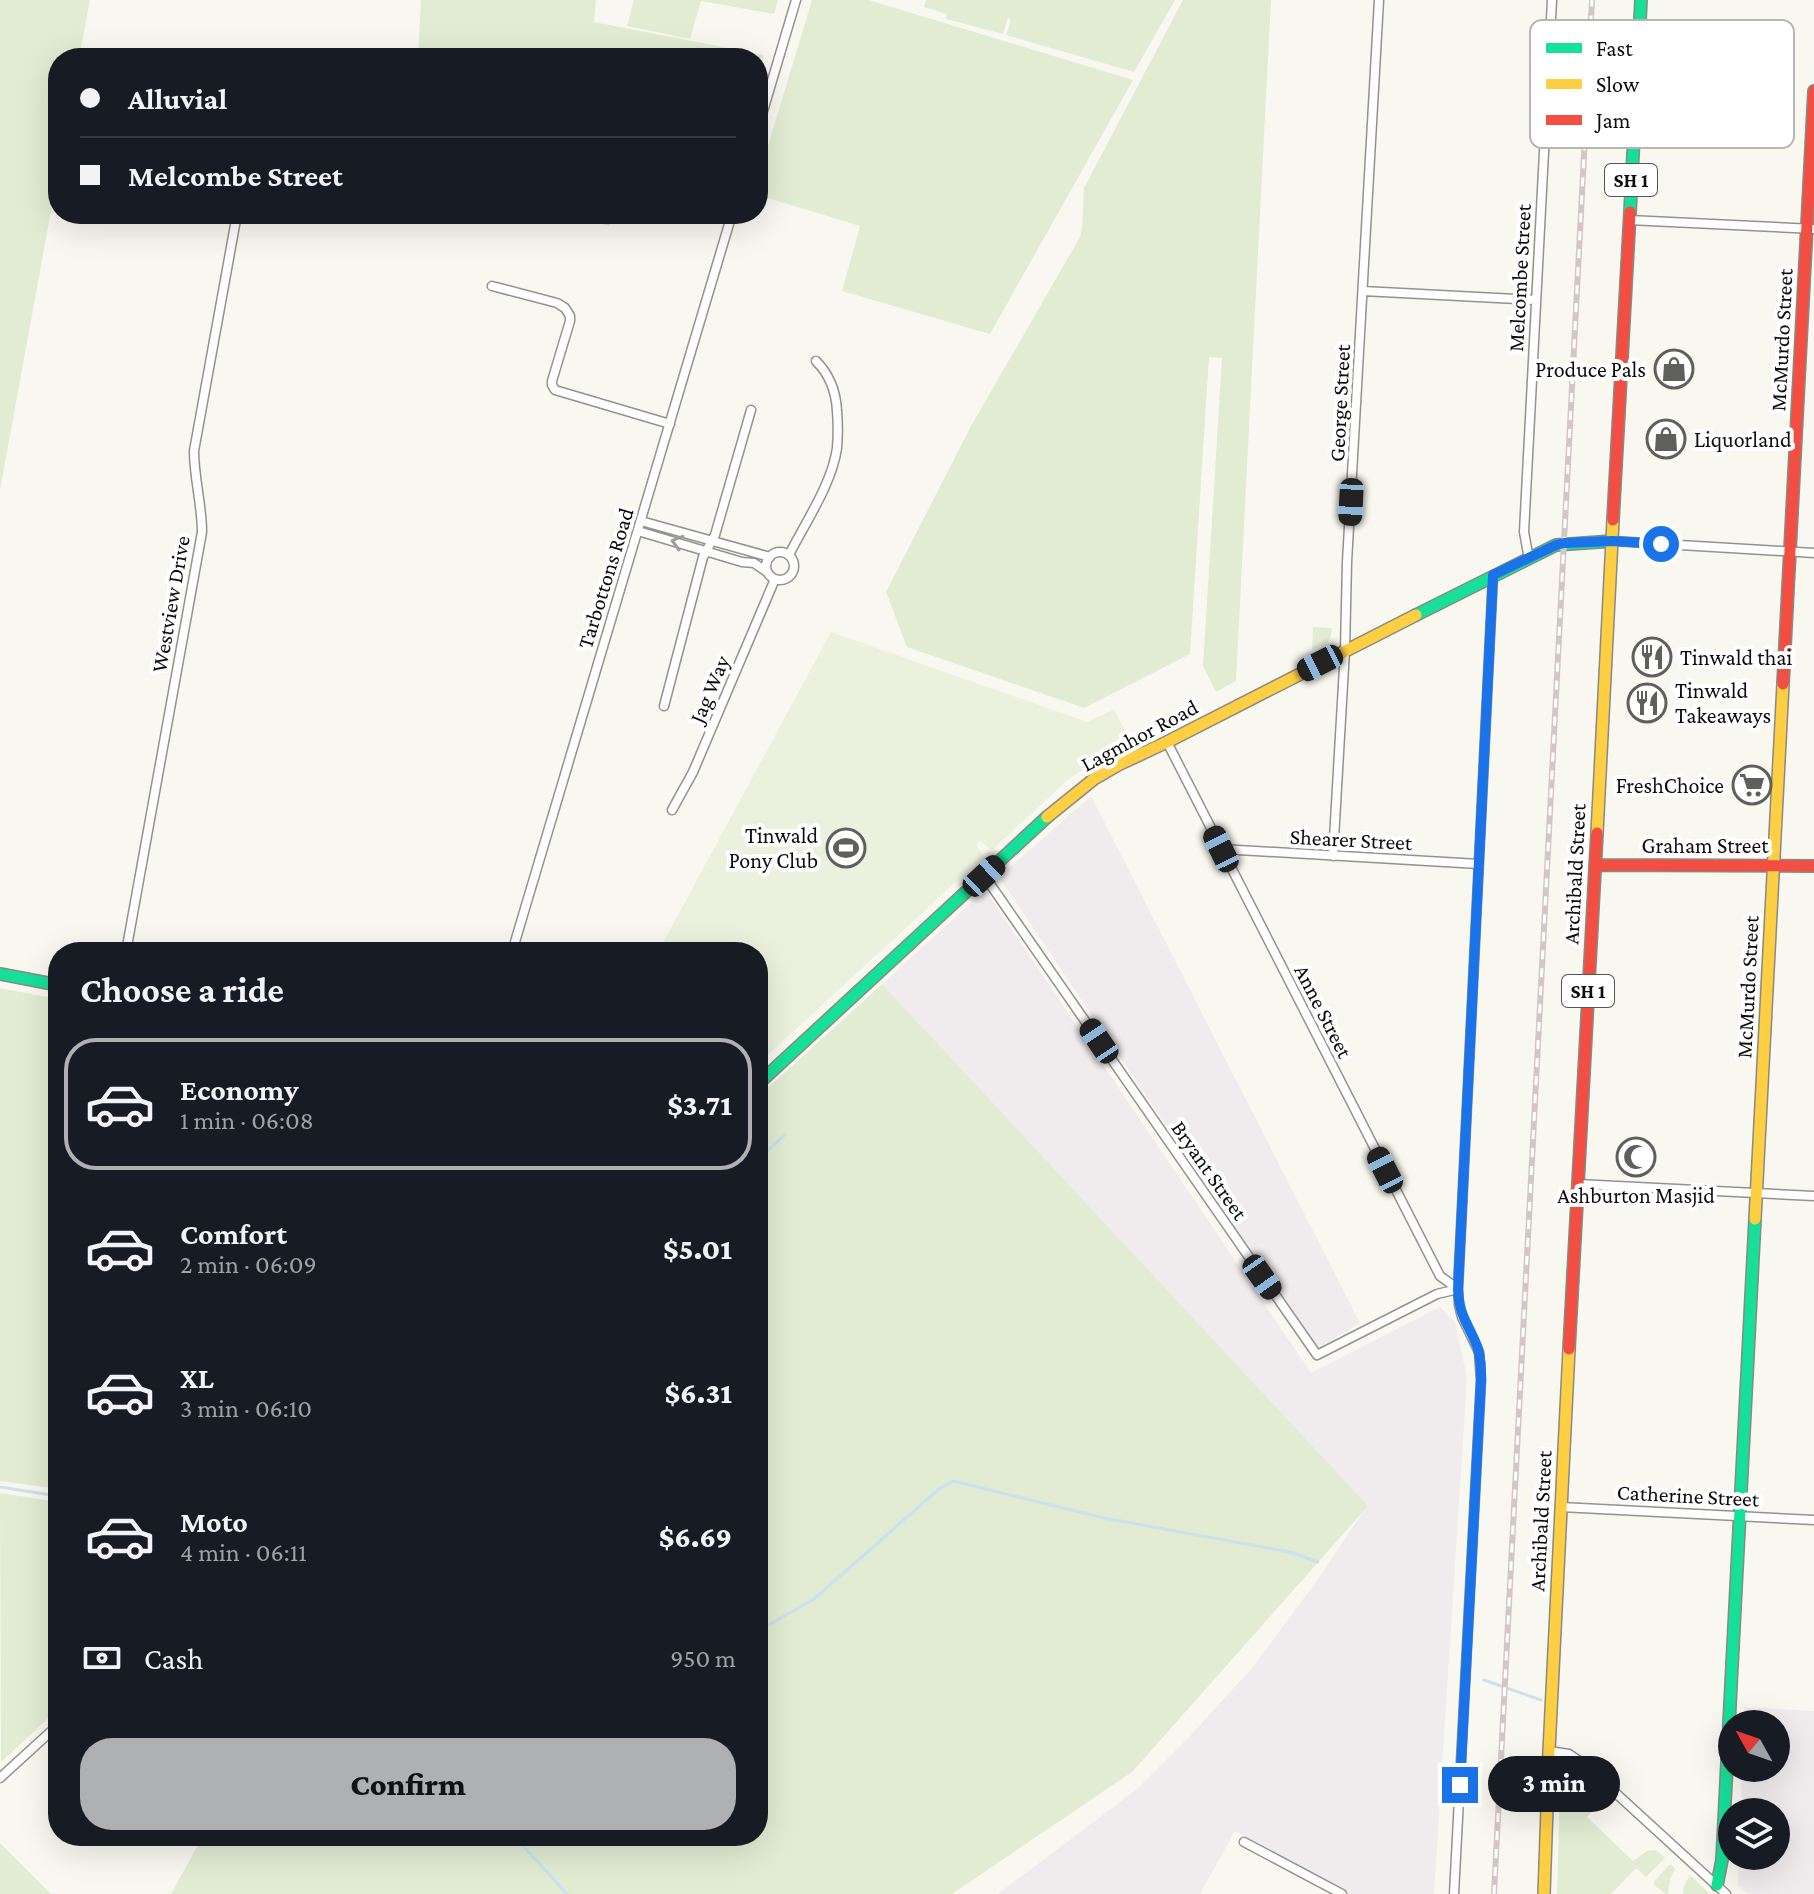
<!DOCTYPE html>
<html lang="en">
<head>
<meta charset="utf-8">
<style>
	:root { --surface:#171b24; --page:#20242c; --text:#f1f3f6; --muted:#9ea1a6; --line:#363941; --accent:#afb0b1 }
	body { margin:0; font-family:"Crimson Pro",serif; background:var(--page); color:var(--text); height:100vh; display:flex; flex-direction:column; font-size:30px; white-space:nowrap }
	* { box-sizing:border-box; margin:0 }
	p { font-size:26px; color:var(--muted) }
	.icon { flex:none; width:44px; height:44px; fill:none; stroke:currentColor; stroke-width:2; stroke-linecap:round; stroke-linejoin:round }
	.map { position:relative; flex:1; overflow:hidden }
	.side { position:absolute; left:48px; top:942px; width:720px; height:904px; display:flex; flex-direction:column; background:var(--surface); border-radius:32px; box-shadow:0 8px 32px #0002 }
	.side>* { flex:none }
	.banner { position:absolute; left:48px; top:48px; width:720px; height:176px; border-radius:32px; box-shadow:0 8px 32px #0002; display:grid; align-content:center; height:176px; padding:0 32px; background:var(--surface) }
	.needle { width:52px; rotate:310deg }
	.buttons { position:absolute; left:1718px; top:1710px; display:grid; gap:16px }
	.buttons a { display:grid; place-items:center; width:72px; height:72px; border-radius:50%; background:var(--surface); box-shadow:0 8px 32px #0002; font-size:40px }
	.end { position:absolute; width:36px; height:36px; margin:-18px; border:10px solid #1a73e8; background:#fff; box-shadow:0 0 0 4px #fff }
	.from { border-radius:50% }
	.bubble { position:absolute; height:56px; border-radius:28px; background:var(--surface); box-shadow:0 8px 32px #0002; font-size:26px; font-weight:800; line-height:56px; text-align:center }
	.car { position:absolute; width:24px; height:48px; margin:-24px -12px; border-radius:10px; box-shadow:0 0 6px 2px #0007; background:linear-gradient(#222 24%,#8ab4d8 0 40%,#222 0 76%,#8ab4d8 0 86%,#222 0) }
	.banner b { display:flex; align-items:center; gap:28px; height:76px; font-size:30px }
	.banner b+b { border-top:2px solid var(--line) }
	.banner i { width:20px; height:20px; background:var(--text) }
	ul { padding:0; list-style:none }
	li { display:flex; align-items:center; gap:24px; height:132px; margin:0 16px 12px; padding:0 16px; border:4px solid transparent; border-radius:32px }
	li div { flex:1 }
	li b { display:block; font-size:30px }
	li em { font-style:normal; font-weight:800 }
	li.selected { border-color:var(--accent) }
	li>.icon { width:72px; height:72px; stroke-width:1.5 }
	h2 { padding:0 32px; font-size:36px; line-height:96px }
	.pay { display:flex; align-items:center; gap:20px; height:88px; padding:0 32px; font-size:30px }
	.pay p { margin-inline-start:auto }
	.primary-button { display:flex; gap:16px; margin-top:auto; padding:16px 32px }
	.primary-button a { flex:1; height:92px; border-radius:32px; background:var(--accent); color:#111; font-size:32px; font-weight:800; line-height:92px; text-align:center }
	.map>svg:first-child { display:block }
	.industrial { fill:#f0ebed }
	.green { fill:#e1ecd2 }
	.pitch { fill:#ebf1dc }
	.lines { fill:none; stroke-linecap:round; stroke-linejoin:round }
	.stream { stroke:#cbe1ef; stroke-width:3 }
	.street-casing { stroke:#93928f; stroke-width:11 }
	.fast-casing { stroke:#898985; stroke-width:14 }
	.slow-casing { stroke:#898985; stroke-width:14 }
	.jam-casing { stroke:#898985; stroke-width:14 }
	.street { stroke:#fefefd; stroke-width:8 }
	.fast { stroke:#16e098; stroke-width:11 }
	.slow { stroke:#ffcf43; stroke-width:11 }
	.jam { stroke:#f24e42; stroke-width:11 }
	.rail-casing { stroke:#d4c6c5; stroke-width:6 }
	.rail { stroke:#fff; stroke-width:3; stroke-dasharray:9; stroke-linecap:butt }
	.oneway { stroke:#9d9d9d }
	.route { stroke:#1a73e8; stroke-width:10 }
	.labels { text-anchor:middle; stroke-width:8; stroke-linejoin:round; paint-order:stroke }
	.shield { fill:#fff; stroke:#555; stroke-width:2 }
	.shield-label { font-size:20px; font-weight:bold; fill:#0c0c0c }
	.street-label { font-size:22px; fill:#0c0c0c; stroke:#fff }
	.poi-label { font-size:22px; fill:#0c0c0c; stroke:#fff; text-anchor:end }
	.key { fill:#fff; stroke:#b6b6b6; stroke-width:2 }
	.key-label { font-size:22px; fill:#0c0c0c }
</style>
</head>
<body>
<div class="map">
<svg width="1814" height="1894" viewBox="0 0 1814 1894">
	<rect width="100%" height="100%" fill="#f9f8f0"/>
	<!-- industrial -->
	<path class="industrial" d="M1091 796 1360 1323 1323 1345 1315 1347 999 877Z
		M985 890 1311 1373 1440 1307 1455 1322 1467 1378 1434 1894H1351L1235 1831 1200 1894H998L1136 1790 1190 1736 1253 1667 1316 1582 1367 1506 882 984Z
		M1744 1707 1814 1711V1894H1748L1738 1886 1739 1856H1776V1812H1741L1742 1768H1776V1724H1743Z"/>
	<!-- green -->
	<path class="green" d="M0 0H90L79 58H58V173L0 490Z
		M421 0H596L594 22 764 55 758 76V58H418Z
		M634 0H778L774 14 701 1 690 39 627 26Z
		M812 0H869L1133 80 990 334 842 291 860 226 758 195V179Z
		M926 0H1175L1134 72 1006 35 1011 20 1008 18 1003 34 946 19 947 14 924 7Z
		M1183 0H1271L1236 681 1216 692 1203 666 1222 358 1209 357 1190 654 1084 708 907 647 886 592 971 426 1080 237 1082 228 1084 188Z
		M568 214H626L624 220 612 216 609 226Z
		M1313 627 1332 628C1331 644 1326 643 1312 650Z
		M882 984 1368 1506 1132 1772 952 1894H171L203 1836H758V1097Z
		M0 988 58 999V1489L0 1481Z
		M0 1493 58 1502V1709L1 1762Z
		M1573 1773 1578 1774 1598 1791 1596 1794 1595 1808 1587 1817 1633 1861 1647 1851 1656 1850 1665 1858 1646 1877 1636 1868 1611 1894H1557L1560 1786 1565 1778Z
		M0 1843 51 1894H0Z
		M1669 1865H1672L1675 1869 1670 1879 1668 1894H1666L1654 1885V1882Z
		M1690 1875 1710 1894H1683L1684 1886Z"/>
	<!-- pitch -->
	<path class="pitch" d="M831 632 1087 722 1114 709 1131 742 1071 777 992 850 980 841 976 845 984 856 758 1064V952H658Z"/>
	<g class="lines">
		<!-- stream -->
		<path class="stream" d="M758 1159 785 1135
			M0 1487 58 1496
			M758 1631 814 1599 939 1489 953 1481 1104 1518 1290 1552 1318 1562
			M1484 1680 1541 1700
			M514 1836 567 1894"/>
		<!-- street casing -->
		<g class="street-casing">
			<path id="street" d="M758 128 796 0
				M1629 220 1814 229
				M492 286 557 303 565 308 570 316V321L552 381V385L555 390 670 424
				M1363 291 1536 300
				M641 521 770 557
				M638 531 742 562 754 563 767 572
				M1613 541 1814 553
				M766 566a14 14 0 1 1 28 0a14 14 0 1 1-28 0Z
				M789 555C805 523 832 484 837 448 838 436 838 423 837 411 836 391 830 375 816 361
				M1529 559 1524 532 1552 0
				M664 706 703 557 715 535 751 410
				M1167 742 1440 1276 1458 1289
				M672 810 693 772 775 579
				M1221 849 1479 864
				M1333 856 1345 650 1347 562 1379 0
				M984 876 990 884 1317 1355 1437 1294 1458 1289
				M126 952 202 532C202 505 194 478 194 451L237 214
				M512 952 732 214
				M1578 1184 1814 1196
				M1561 1507 1814 1520
				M1549 1751 1569 1754 1585 1765 1726 1894
				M0 1778 58 1725
				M1244 1842 1342 1894
				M1454 1894 1481 1380 1479 1352 1462 1317 1459 1305 1458 1289 1493 575"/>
		</g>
		<!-- fast casing -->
		<g class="fast-casing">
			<path id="fast" d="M1630 212 1641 0
				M1416 615 1556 545 1613 541
				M0 974 58 985
				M758 1084 1047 817
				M1717 1885 1722 1860 1755 1219"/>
		</g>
		<!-- slow casing -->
		<g class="slow-casing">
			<path id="slow" d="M1047 817 1094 779 1118 765 1167 742 1416 615
				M1597 833 1613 520
				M1755 1219 1783 684
				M1544 1894 1549 1751 1569 1349"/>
		</g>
		<!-- jam casing -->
		<g class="jam-casing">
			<path id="jam" d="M1613 520 1630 212
				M1783 684 1814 91
				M1595 865 1814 866
				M1569 1349 1597 833"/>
		</g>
		<!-- street -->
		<use href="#street" class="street"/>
		<!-- fast -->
		<use href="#fast" class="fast"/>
		<!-- slow -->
		<use href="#slow" class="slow"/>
		<!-- jam -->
		<use href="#jam" class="jam"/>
		<!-- rail casing -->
		<g class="rail-casing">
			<path id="rail" d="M1494 1894 1592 0"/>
		</g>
		<!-- rail -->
		<use href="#rail" class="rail"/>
	</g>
	<!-- one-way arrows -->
	<defs><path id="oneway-chevron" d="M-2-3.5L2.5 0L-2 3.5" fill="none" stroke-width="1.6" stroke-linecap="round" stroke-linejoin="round" transform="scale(2)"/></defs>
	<use class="oneway" href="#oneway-chevron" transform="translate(677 542) rotate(-164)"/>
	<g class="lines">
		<!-- route -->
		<path class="route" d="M1460 1785 1481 1380C1481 1368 1481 1357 1477 1346 1468 1323 1459 1316 1458 1289L1493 575 1556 545 1564 543 1613 541 1661 544"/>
	</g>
	<!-- icons -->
	<defs>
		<g id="shop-ring" transform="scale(2)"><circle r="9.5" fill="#fff" stroke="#5f5f5c" stroke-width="1.5"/><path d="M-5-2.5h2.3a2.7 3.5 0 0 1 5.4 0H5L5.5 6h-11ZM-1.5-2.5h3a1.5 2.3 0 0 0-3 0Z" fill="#5f5f5c"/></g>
		<g id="restaurant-ring" transform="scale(2)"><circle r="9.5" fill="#fff" stroke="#5f5f5c" stroke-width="1.5"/><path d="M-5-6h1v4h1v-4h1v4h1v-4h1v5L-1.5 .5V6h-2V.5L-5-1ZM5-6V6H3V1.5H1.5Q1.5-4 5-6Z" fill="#5f5f5c"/></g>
		<g id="supermarket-ring" transform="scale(2)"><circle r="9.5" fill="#fff" stroke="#5f5f5c" stroke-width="1.5"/><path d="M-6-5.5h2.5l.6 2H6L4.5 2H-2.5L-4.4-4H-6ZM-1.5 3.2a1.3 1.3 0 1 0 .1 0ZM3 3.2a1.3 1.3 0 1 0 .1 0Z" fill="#5f5f5c"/></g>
		<g id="stadium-ring" transform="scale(2)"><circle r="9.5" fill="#fff" stroke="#5f5f5c" stroke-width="1.5"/><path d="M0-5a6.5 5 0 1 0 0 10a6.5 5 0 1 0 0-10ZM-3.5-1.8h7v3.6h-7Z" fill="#5f5f5c"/></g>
		<g id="mosque-ring" transform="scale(2)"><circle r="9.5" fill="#fff" stroke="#5f5f5c" stroke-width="1.5"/><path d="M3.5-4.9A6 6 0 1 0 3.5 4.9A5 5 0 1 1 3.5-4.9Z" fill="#5f5f5c"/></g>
	</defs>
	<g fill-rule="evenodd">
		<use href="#shop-ring" x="1674" y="369"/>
		<use href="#shop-ring" x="1666" y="439"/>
		<use href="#restaurant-ring" x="1652" y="657"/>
		<use href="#restaurant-ring" x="1647" y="703"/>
		<use href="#supermarket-ring" x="1752" y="785"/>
		<use href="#stadium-ring" x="846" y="848"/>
		<use href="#mosque-ring" x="1636" y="1157"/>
	</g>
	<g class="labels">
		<!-- shield labels -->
		<g class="shield">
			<rect x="1605" y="164" width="52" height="32" rx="6"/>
			<rect x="1562" y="975" width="52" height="32" rx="6"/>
		</g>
		<g class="shield-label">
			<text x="1631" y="187">SH 1</text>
			<text x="1588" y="998">SH 1</text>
		</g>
		<!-- street labels -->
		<g class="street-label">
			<text transform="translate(1519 278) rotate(-87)" y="8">Melcombe Street</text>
			<text transform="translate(1781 340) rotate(-87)" y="8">McMurdo Street</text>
			<text transform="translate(1339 403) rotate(-87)" y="8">George Street</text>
			<text transform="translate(605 578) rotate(-73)" y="8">Tarbottons Road</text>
			<text transform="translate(170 604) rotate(-80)" y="8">Westview Drive</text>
			<text transform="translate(709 689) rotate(-67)" y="8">Jag Way</text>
			<text transform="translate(1139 735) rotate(-28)" y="8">Lagmhor Road</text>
			<text transform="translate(1351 839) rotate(3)" y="8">Shearer Street</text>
			<text x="1705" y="853">Graham Street</text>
			<text transform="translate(1574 874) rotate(-87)" y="8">Archibald Street</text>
			<text transform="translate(1747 987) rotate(-87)" y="8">McMurdo Street</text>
			<text transform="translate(1324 1011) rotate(63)" y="8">Anne Street</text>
			<text transform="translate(1210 1170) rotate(55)" y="8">Bryant Street</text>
			<text transform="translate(1688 1495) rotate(3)" y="8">Catherine Street</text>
			<text transform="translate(1540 1521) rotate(-87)" y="8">Archibald Street</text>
		</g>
		<!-- poi labels -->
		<g class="poi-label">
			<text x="1646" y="377">Produce Pals</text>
			<text x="1694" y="447" text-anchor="start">Liquorland</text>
			<text x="1680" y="665" text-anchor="start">Tinwald thai</text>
			<text x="1675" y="698" text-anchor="start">Tinwald<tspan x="1675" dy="25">Takeaways</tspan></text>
			<text x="1724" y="793">FreshChoice</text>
			<text x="818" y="843">Tinwald<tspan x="818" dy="25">Pony Club</tspan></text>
			<text x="1636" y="1203" text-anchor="middle">Ashburton Masjid</text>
		</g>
	</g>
	<!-- legend -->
	<rect x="1530" y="20" width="264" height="128" rx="12" class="key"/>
	<rect x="1546" y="43" width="36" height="10" fill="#16e098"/>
	<rect x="1546" y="79" width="36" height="10" fill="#ffcf43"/>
	<rect x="1546" y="115" width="36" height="10" fill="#f24e42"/>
	<g class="key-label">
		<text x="1596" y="56">Fast</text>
		<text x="1596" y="92">Slow</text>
		<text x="1596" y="128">Jam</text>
	</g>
</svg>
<div class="buttons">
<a><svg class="needle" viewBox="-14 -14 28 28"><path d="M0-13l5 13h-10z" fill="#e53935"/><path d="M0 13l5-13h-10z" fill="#9ea1a6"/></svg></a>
<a><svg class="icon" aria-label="layers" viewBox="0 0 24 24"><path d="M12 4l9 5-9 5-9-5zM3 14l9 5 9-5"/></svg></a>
</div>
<i class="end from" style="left:1661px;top:544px"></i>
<i class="end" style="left:1460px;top:1785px"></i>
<div class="bubble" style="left:1488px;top:1756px;width:132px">3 min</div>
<i class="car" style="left:1351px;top:502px;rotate:183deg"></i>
<i class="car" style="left:1320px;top:663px;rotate:243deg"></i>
<i class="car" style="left:1221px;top:849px;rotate:334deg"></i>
<i class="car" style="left:984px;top:876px;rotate:47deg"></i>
<i class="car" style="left:1099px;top:1041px;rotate:326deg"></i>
<i class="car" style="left:1385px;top:1170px;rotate:333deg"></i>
<i class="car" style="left:1262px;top:1277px;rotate:145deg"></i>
<div class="banner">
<b><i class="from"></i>Alluvial</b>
<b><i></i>Melcombe Street</b>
</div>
<section class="side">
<h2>Choose a ride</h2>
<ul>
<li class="selected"><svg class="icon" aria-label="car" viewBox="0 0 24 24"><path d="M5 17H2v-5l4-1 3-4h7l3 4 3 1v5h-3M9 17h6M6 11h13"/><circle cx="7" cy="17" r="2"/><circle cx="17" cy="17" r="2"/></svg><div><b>Economy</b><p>1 min · 06:08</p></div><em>$3.71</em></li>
<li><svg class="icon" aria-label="car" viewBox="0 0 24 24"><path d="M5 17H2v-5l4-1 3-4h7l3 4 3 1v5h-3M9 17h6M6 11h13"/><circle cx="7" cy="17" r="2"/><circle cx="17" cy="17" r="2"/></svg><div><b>Comfort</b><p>2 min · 06:09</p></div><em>$5.01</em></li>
<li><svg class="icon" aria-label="car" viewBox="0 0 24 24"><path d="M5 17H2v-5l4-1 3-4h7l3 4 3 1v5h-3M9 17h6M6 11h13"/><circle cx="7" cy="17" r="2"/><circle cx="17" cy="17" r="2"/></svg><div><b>XL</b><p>3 min · 06:10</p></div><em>$6.31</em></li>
<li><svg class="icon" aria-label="car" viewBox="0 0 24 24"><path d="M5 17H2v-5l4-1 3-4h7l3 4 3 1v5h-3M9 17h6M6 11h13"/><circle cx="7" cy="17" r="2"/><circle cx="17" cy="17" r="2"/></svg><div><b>Moto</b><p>4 min · 06:11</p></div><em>$6.69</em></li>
</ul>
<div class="pay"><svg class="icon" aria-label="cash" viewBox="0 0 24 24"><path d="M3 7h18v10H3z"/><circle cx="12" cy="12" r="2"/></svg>Cash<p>950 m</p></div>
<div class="primary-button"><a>Confirm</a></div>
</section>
</div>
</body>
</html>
